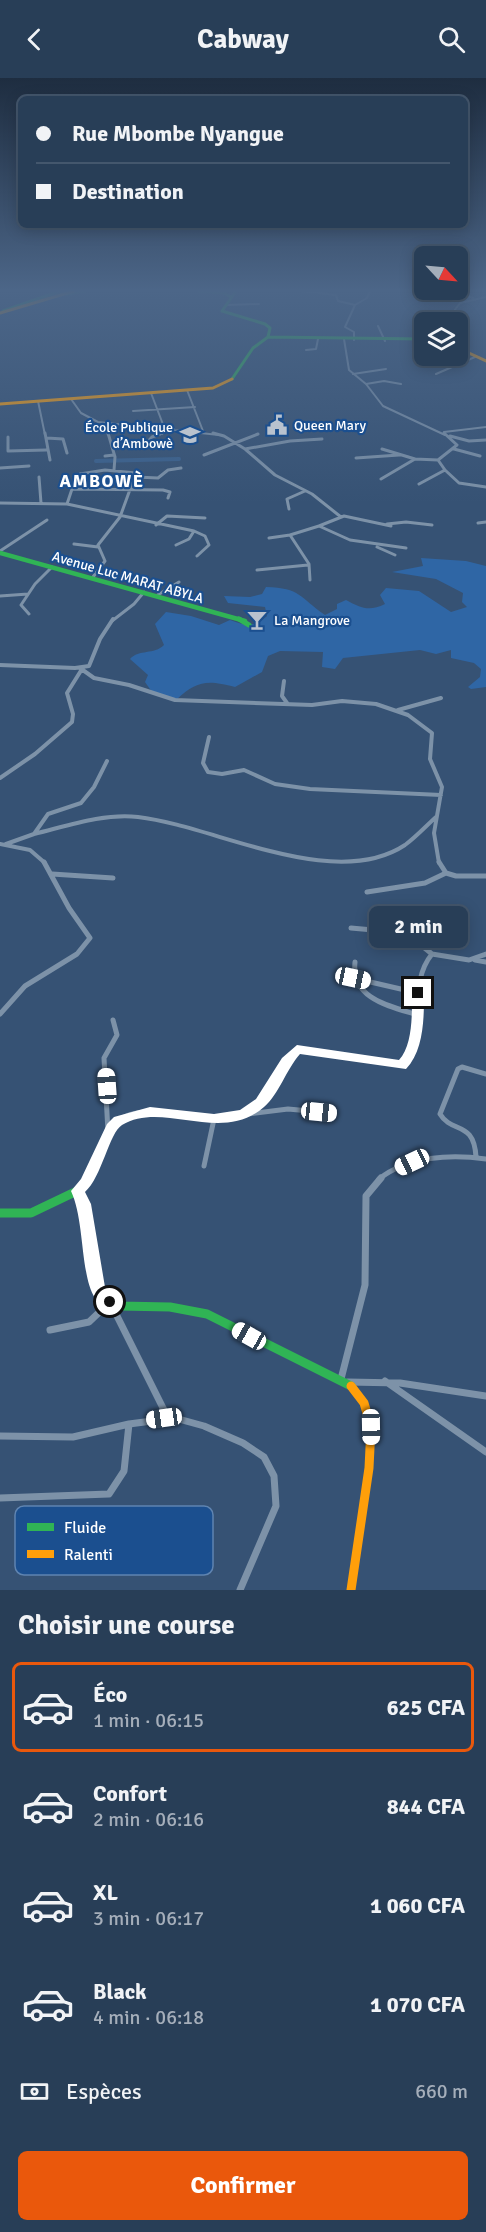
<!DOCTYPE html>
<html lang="fr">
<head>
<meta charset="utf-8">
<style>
	:root { --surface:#283e57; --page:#30455d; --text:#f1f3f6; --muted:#a5aeba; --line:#44576d; --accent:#ea580c }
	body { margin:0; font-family:Signika,sans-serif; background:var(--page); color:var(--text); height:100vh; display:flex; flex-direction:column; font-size:22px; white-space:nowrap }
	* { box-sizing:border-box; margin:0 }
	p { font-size:20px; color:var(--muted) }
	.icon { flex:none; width:33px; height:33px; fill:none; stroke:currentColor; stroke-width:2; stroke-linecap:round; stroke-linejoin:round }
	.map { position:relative; height:1512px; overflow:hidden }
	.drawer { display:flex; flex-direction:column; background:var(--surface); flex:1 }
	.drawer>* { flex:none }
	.banner { position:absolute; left:18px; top:18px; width:450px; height:132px; border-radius:9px; box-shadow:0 3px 15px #0003,0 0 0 2px var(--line); display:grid; align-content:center; height:132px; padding:0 18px; background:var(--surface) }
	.needle { width:39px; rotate:116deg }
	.controls { position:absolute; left:414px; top:168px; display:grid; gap:12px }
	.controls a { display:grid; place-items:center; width:54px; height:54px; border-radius:9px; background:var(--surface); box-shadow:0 3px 15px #0003,0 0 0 2px var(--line); font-size:30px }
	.end { position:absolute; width:27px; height:27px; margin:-14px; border:8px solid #fff; background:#111; box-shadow:0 0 0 3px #111 }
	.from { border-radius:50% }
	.bubble { position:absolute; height:42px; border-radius:9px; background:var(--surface); box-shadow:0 3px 15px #0003,0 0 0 2px var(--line); font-size:20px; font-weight:800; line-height:42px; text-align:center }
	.car { position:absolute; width:18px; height:36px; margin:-18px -9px; border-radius:8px; box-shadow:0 0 4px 2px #0007; background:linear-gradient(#fff 24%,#345 0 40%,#fff 0 76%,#345 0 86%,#fff 0) }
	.banner b { display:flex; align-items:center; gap:21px; height:57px; font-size:22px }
	.banner b+b { border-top:2px solid var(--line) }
	.banner i { width:15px; height:15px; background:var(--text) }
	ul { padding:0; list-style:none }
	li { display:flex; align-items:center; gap:18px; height:90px; margin:0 12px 9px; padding:0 6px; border:3px solid transparent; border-radius:9px }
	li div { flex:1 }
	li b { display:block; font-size:22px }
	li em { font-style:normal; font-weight:800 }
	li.active { border-color:var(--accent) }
	li>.icon { width:54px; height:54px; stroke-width:1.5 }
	h2 { padding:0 18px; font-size:27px; line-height:72px }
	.pay { display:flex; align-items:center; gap:15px; height:66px; padding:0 18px; font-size:22px }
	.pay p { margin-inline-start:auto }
	.primary-button { display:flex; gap:12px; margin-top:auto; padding:12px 18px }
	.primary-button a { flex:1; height:69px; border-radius:9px; background:var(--accent); color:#fff; font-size:24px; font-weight:800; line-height:69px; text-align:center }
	header { display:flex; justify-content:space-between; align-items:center; height:78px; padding:0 18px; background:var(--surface); font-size:27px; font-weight:800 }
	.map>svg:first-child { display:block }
	.green { fill:#2f66a5 }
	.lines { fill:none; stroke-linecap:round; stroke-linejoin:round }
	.canal { stroke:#3b618d; stroke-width:4 }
	.street-far4 { stroke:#7d92a8; stroke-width:2 }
	.street-far3 { stroke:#7d92a8; stroke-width:3 }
	.street-far2 { stroke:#7d92a8; stroke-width:4 }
	.street-far1 { stroke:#7d92a8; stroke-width:5 }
	.street { stroke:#7d92a8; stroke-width:7 }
	.fast-far3 { stroke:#30b455; stroke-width:3 }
	.fast-far2 { stroke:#30b455; stroke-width:4.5 }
	.fast-far1 { stroke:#30b455; stroke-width:5 }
	.fast { stroke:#30b455; stroke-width:9 }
	.slow-far1 { stroke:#ff9f0a; stroke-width:3 }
	.slow { stroke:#ff9f0a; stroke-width:9 }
	.route { fill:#fff }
	.labels { text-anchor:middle; stroke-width:4.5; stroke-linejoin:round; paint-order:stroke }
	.far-poi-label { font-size:14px; fill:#fff; stroke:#1b4f8f; text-anchor:start }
	.far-street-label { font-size:14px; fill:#fff; stroke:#1b4f8f }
	.far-district-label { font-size:18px; font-weight:bold; letter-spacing:1.5px; fill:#fff; stroke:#1b4f8f }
	.key { fill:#1b4f8f; stroke:#5f84b1; stroke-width:1.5 }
	.key-label { font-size:16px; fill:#fff }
</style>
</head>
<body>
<header><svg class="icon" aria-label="back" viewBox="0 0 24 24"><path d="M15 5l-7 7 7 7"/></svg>Cabway<svg class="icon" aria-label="search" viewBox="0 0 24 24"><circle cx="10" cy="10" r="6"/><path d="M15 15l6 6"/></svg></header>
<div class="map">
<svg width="486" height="1512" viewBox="0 0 486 1512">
	<rect width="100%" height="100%" fill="#365274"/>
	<!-- green -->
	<path class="green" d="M421 480 466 483 486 488V609L471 611 468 609 480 599 481 591 474 585 451 580V572L436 576 420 572 343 580 335 591 322 589 323 574 280 573 268 578 262 594 235 609C208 602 197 602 176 622L152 614 145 604 148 597 130 581C139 571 154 577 164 567L155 546 166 534 191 538 219 547 230 542C247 548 253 550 267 538L265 529 228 525 224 518 250 519 262 516 266 509C301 510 299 519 325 537L337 531V526L346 522C361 530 369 534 385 526L380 517 386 510 419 513 451 534 467 529 462 524 463 515 436 501 392 494 423 488Z"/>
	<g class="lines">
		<!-- canal -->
		<path class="canal" d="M96 383 179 381"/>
		<!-- street-far4 -->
		<path class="street-far4" d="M302 213 336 217 338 223 355 227 367 220 370 213
			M453 213 473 220
			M226 227 259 226
			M446 244 460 225 486 219
			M378 248 385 263
			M344 261 349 292 366 306 383 328 445 357
			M354 262V254L345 249 355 227
			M306 272 316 271 318 261
			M458 275H466
			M450 282 457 278
			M353 296 386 291
			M436 296 475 279
			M366 306 384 303 401 306
			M187 312 203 353
			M151 315 164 349
			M71 321 81 335 98 344 219 357
			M38 323 45 357
			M133 333 195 329
			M105 345 108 357
			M444 354 486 349
			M158 357 174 351"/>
		<!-- street-far3 -->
		<path class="street-far3" d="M45 355 50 382
			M108 355 115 379 114 392
			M213 355 224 358 245 371 275 397 312 416 341 439
			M450 358 469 363 486 362
			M8 359V373L46 372
			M47 360 63 361 67 375
			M143 369 152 359 162 355
			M245 371 290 363 322 361
			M382 371 415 381
			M454 371 480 378
			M204 377 258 356
			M105 378 114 377
			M356 380 399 377
			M0 390 29 388
			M445 392 459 405 486 409
			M39 399 41 425
			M136 399 158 400 168 392 181 390
			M381 401 415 381 438 382 457 367 444 355
			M419 406 445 392 438 382
			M73 411 163 412 170 414 168 420
			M0 425 67 426 194 453 205 458 209 467 197 478
			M67 426 75 402 80 396 105 392 136 395 120 439 98 467 105 483 93 499
			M289 431 287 421 305 413
			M478 445 486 444
			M387 446 406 444 432 447
			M156 447 167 438 205 440
			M391 448 344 438 319 448 350 462 406 470
			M269 460 290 457
			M74 466 98 469
			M176 467 189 461 194 453
			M377 469 395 477
			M0 473 47 442
			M257 492 308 487
			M310 502 309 486 290 457 319 448
			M0 518 28 516
			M156 518 179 504
			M29 536 21 527 35 506 52 489
			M112 543 134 526 144 514"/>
		<!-- street-far2 -->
		<path class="street-far2" d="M0 587 75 590 89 588 100 561 113 541
			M80 590 94 600 129 607 175 622 312 627 342 623 376 626 408 637 432 655 430 681 442 709 434 755 439 785
			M284 603 282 618 287 625
			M398 632 441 620
			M209 659 203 685 208 694 222 696 244 692 275 706 310 711 441 717
			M0 700 35 676 72 644 73 636 67 615 82 591
			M34 756C67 748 103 735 138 739 215 748 334 814 405 767 416 759 426 748 436 739
			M0 766 30 772 45 785
			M6 766 34 756 48 736 81 725 94 709 107 683"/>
		<!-- street-far1 -->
		<path class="street-far1" d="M439 784 446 795 456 798H486
			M52 796 113 800
			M367 814 425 805 446 795
			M351 850 406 855 432 876
			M475 882 486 884
			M355 884C351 921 389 928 418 937
			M353 900 418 915
			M0 936 25 908 77 876 90 860 69 830 44 784
			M248 1036 288 1031 331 1035
			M108 1054 104 980 117 957 113 942
			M476 1079C474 1042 452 1056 440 1036L458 991 462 989 486 996
			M204 1088 214 1041
			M86 1101C97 1085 101 1063 113 1048 140 1014 212 1055 250 1033 273 1019 277 988 297 971L402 987C431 955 405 909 432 876L469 882 486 876
			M379 1101C408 1078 451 1076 486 1081"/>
		<!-- street -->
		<path class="street" d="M77 1113 87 1100
			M50 1252 89 1244 110 1224 164 1332V1340
			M341 1301 365 1207 366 1118 381 1100
			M385 1303 486 1374
			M348 1304 400 1305 486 1318
			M0 1358 73 1359 129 1346 175 1340 204 1348 243 1365 264 1379 274 1398 276 1428 240 1512
			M0 1420 109 1416 124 1393 129 1346"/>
		<!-- fast-far3 -->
		<path class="fast-far3" d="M199 213 224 215 231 219
			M236 213 222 233 265 246 270 250 268 259
			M67 216 85 213
			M3 233 60 213
			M232 301 253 270 268 259 424 261"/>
		<!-- fast-far2 -->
		<path class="fast-far2" d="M0 475 245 543"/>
		<!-- fast-far1 -->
		<path class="fast-far1" d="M239 541 249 547"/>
		<!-- fast -->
		<path class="fast" d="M0 1135H31L77 1113 84 1126 97 1209 106 1221 120 1228 170 1229 207 1236 351 1308"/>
		<!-- slow-far1 -->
		<path class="slow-far1" d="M0 235 74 213
			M458 270 486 283
			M0 326 213 310 232 301"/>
		<!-- slow -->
		<path class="slow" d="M351 1308 364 1325 371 1349 369 1390 351 1512"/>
	</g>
	<!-- sky -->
	<linearGradient id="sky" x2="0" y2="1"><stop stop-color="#1e2d40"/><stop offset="0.5" stop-color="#4c6688"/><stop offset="1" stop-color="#4c6688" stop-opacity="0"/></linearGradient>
	<rect width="486" height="425" fill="url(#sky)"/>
	<!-- route -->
	<path class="route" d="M418 911 424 915C424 940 424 972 406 991L300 976C286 992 279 1016 264 1029 221 1067 163 1022 122 1047 109 1055 102 1099 85 1114L91 1126 105 1209 117 1224 110 1231C105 1229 98 1225 95 1220 80 1197 85 1143 71 1113L81 1101 107 1046 114 1039 150 1029 214 1036 240 1032 256 1021 282 980 297 967 399 982C413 967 412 935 412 915Z"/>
	<!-- icons -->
	<defs>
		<g id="civic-bare" transform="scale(1.62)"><path d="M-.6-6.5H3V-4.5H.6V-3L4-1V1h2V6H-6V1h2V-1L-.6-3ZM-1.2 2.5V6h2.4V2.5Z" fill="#b9c2ce" stroke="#1b4f8f" stroke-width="2.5" paint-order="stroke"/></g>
		<g id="school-bare" transform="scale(1.62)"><path d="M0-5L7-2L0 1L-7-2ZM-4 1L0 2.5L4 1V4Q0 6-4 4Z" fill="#b9c2ce" stroke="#1b4f8f" stroke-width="2.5" paint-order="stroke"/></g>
		<g id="bar-bare" transform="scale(1.62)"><path d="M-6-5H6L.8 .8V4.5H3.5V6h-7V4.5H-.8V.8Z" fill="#b9c2ce" stroke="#1b4f8f" stroke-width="2.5" paint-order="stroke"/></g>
	</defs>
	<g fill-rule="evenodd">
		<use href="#civic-bare" x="277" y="347"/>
		<use href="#school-bare" x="190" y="357"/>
		<use href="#bar-bare" x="257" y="542"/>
	</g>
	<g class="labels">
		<!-- far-poi labels -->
		<g class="far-poi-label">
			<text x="294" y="352">Queen Mary</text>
			<text x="173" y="354" text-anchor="end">École Publique<tspan x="173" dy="16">d’Ambowè</tspan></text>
			<text x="274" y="547">La Mangrove</text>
		</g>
		<!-- far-street labels -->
		<g class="far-street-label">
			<text transform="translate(128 499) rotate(16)" y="5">Avenue Luc MARAT ABYLA</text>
		</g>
		<!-- far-district labels -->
		<g class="far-district-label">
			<text x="102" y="409">AMBOWÈ</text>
		</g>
	</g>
	<!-- legend -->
	<rect x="15" y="1428" width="198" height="69" rx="9" class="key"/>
	<rect x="27" y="1445" width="27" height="8" fill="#30b455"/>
	<rect x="27" y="1472" width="27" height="8" fill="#ff9f0a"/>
	<g class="key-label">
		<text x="64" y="1455">Fluide</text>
		<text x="64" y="1482">Ralenti</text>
	</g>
</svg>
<div class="controls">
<a><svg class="needle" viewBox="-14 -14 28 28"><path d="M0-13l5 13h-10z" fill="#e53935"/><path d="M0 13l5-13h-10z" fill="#a5aeba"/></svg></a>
<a><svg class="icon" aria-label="layers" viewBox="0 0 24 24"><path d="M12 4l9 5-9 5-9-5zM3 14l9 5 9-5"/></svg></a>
</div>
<i class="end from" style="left:110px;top:1224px"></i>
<i class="end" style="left:418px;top:915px"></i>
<div class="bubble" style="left:369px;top:828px;width:99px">2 min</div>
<i class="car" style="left:353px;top:900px;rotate:102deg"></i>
<i class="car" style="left:107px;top:1008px;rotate:356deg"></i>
<i class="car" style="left:319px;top:1034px;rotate:96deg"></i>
<i class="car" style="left:412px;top:1084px;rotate:245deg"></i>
<i class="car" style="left:249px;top:1258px;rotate:299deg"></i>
<i class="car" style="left:164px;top:1340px;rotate:262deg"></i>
<i class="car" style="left:371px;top:1349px;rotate:179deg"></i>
<div class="banner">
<b><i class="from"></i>Rue Mbombe Nyangue</b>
<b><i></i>Destination</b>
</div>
</div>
<section class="drawer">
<h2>Choisir une course</h2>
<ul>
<li class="active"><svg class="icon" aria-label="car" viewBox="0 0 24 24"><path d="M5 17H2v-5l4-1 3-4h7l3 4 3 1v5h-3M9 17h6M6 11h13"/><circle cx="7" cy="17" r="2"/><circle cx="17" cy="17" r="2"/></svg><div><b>Éco</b><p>1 min · 06:15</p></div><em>625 CFA</em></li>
<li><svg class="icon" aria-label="car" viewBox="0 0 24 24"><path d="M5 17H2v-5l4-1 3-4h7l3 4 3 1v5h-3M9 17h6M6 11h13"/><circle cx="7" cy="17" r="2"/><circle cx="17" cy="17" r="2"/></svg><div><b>Confort</b><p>2 min · 06:16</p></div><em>844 CFA</em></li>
<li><svg class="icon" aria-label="car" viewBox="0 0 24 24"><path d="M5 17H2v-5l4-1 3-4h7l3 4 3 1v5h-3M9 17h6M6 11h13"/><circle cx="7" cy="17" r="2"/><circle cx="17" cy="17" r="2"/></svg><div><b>XL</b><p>3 min · 06:17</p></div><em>1 060 CFA</em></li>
<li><svg class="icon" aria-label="car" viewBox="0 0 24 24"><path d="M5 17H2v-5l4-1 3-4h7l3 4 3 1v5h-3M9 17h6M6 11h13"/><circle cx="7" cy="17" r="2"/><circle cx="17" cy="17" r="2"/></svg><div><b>Black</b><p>4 min · 06:18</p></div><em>1 070 CFA</em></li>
</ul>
<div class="pay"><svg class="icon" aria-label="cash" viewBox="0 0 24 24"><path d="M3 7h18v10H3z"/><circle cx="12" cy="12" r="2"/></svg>Espèces<p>660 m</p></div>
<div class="primary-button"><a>Confirmer</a></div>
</section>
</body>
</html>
